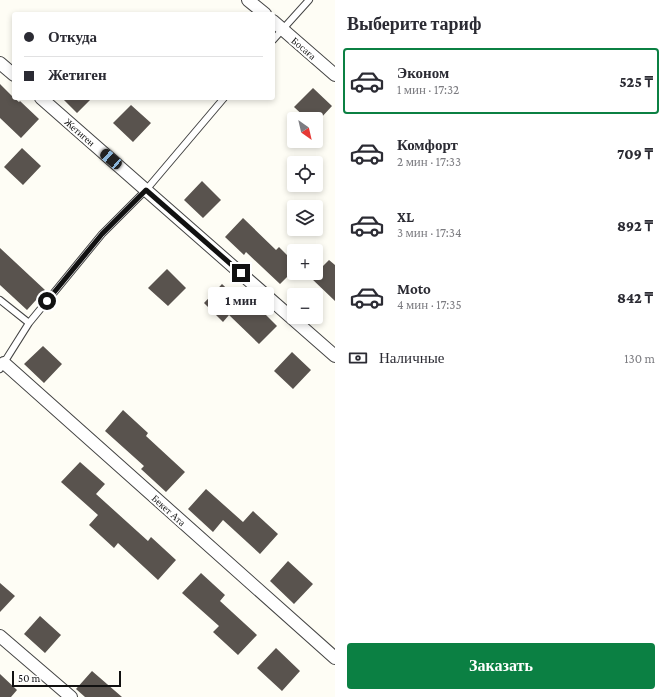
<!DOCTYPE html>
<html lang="ru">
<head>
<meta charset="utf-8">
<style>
	:root { --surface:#fff; --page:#f7f7f7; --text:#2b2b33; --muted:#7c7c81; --line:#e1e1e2; --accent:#0b8043 }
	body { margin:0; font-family:"Crimson Pro",serif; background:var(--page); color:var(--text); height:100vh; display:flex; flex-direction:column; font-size:15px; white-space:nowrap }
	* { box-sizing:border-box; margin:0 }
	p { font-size:13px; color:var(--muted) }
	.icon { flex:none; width:22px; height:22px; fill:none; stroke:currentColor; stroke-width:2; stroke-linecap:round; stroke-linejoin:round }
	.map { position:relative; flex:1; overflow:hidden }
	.sheet { display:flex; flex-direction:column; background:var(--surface); width:332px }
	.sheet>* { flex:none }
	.guide { position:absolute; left:12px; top:12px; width:263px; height:88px; border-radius:4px; box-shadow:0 2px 6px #0003; display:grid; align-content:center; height:88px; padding:0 12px; background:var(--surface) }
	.needle { width:26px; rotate:146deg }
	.controls { position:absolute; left:287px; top:112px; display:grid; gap:8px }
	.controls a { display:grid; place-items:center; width:36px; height:36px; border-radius:4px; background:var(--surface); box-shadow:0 2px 6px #0003; font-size:20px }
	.scale { position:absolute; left:12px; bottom:10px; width:109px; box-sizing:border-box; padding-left:4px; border:2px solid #111; border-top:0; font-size:11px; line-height:14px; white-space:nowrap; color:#111; -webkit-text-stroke:3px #fff; paint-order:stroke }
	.end { position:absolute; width:18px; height:18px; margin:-9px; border:5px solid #111; background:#fff; box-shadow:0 0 0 2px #fff }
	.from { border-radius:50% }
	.bubble { position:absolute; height:28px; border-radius:4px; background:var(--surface); box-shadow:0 2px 6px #0003; font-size:13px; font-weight:800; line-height:28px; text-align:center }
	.car { position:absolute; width:12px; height:24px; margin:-12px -6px; border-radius:5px; box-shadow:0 0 3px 1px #0007; background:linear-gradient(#222 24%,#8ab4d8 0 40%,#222 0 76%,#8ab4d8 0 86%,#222 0) }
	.guide b { display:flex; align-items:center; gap:14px; height:38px; font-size:15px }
	.guide b+b { border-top:1px solid var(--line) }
	.guide i { width:10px; height:10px; background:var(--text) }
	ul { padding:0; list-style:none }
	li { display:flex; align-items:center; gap:12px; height:66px; margin:0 8px 6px; padding:0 4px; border:2px solid transparent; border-radius:4px }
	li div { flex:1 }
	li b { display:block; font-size:15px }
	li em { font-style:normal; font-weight:800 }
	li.on { border-color:var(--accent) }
	li>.icon { width:36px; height:36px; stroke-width:1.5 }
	h2 { padding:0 12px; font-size:18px; line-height:48px }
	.pay { display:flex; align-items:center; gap:10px; height:44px; padding:0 12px; font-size:15px }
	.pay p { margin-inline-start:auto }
	.cta { display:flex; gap:8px; margin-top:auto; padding:8px 12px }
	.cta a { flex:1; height:46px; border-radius:4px; background:var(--accent); color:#fff; font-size:16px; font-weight:800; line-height:46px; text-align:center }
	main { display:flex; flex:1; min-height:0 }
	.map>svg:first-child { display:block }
	.building { fill:#59534e }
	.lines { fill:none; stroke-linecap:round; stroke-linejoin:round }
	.lane-casing { stroke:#444; stroke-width:8 }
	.street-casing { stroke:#444; stroke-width:14 }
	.lane { stroke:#fff; stroke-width:6 }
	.street { stroke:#fff; stroke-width:12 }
	.route { stroke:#111; stroke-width:5 }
	.labels { text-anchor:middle; stroke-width:4; stroke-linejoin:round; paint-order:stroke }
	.street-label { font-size:10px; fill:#111; stroke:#fff }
</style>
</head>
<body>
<main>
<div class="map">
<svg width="335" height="697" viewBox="0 0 335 697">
	<rect width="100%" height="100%" fill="#fefdf5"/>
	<!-- building -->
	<path class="building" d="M0 84 14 98 19 102 20 101 39 119 21 138 0 118Z
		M313 88 332 106 320 119H307L294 107Z
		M62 98H92L77 113Z
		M131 105 151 123 133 142 113 123Z
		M22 148 41 166 23 185 4 167Z
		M202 181 221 200 203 218 184 200Z
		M243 218 276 250 279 247 294 262V270L280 284 246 252 244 255 225 237Z
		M0 248 45 290 27 310 0 285Z
		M329 260 335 265V301L311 278Z
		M167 269 186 288 168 306 148 288Z
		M222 284 252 313 258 307 277 326 259 344 229 315 223 322 204 303Z
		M43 346 62 364 44 383 24 364Z
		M292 352 311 370 293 389 274 371Z
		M123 410 148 433 146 436 185 472 166 492 141 469 144 466 105 431Z
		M80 462 105 484 96 494 148 541 151 537 176 560 158 580 118 543 114 548 89 525 98 515 61 482Z
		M206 489 243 522 253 511 278 534 260 554 223 520 213 532 188 509Z
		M288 561 313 584 294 604 270 581Z
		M201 573 225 595 220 601 257 635 238 655 213 632 219 626 182 593Z
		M0 583 15 596 0 612Z
		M40 616 61 635 45 653 24 634Z
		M276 648 300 671 282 691 257 668Z
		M92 671 122 697H85L76 689Z
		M0 674 17 690 11 697H0Z"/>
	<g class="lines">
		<!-- lane casing -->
		<g class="lane-casing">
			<path id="lane" d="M273 40 309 0
				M0 300 29 323
				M0 369 29 323 102 234 146 190 224 98"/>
		</g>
		<!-- street casing -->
		<g class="street-casing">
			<path id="street" d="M248 0 265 14
				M273 21 335 75
				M0 63 14 75
				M41 98 335 356
				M4 363 335 658
				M0 636 71 697"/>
		</g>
		<!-- lane -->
		<use href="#lane" class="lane"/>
		<!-- street -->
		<use href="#street" class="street"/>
	</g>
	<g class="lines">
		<!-- route -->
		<path class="route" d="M47 301 102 234 146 190 241 273"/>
	</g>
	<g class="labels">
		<!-- street labels -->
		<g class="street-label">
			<text transform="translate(304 48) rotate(41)" y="4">Босаға</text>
			<text transform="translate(80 132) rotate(41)" y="4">Жетиген</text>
			<text transform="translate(169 510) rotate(42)" y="4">Бекет Ата</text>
		</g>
	</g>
</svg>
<div class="controls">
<a><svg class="needle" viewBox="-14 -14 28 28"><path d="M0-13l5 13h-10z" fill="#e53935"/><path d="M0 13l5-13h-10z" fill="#7c7c81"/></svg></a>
<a><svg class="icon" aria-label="locate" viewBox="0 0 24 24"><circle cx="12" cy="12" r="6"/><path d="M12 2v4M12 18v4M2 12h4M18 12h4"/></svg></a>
<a><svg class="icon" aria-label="layers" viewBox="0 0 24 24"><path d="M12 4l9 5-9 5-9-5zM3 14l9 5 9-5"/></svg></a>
<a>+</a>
<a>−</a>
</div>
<div class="scale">50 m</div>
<i class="end from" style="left:47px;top:301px"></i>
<i class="end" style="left:241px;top:273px"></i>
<div class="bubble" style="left:208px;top:287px;width:66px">1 мин</div>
<i class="car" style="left:111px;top:159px;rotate:311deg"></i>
<div class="guide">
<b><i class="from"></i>Откуда</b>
<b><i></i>Жетиген</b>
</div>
</div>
<section class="sheet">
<h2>Выберите тариф</h2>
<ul>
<li class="on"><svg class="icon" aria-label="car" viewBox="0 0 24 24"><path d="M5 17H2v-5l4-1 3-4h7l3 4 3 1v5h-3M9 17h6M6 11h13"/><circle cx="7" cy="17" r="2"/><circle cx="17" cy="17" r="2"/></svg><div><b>Эконом</b><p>1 мин · 17:32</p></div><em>525 ₸</em></li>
<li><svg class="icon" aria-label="car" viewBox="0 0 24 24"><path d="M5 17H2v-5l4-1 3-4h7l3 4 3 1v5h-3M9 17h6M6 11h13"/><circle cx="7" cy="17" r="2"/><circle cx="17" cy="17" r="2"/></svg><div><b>Комфорт</b><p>2 мин · 17:33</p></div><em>709 ₸</em></li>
<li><svg class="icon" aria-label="car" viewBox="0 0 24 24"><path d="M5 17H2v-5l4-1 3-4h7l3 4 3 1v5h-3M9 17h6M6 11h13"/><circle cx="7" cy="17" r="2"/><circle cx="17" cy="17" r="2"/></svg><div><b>XL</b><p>3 мин · 17:34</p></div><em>892 ₸</em></li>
<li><svg class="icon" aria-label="car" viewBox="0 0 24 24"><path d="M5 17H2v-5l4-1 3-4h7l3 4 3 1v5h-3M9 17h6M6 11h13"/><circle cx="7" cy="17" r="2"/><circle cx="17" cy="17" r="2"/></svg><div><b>Moto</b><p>4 мин · 17:35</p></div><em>842 ₸</em></li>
</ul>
<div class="pay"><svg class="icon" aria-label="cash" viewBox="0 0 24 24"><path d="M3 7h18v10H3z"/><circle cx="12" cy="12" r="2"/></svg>Наличные<p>130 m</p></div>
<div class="cta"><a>Заказать</a></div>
</section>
</main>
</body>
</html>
